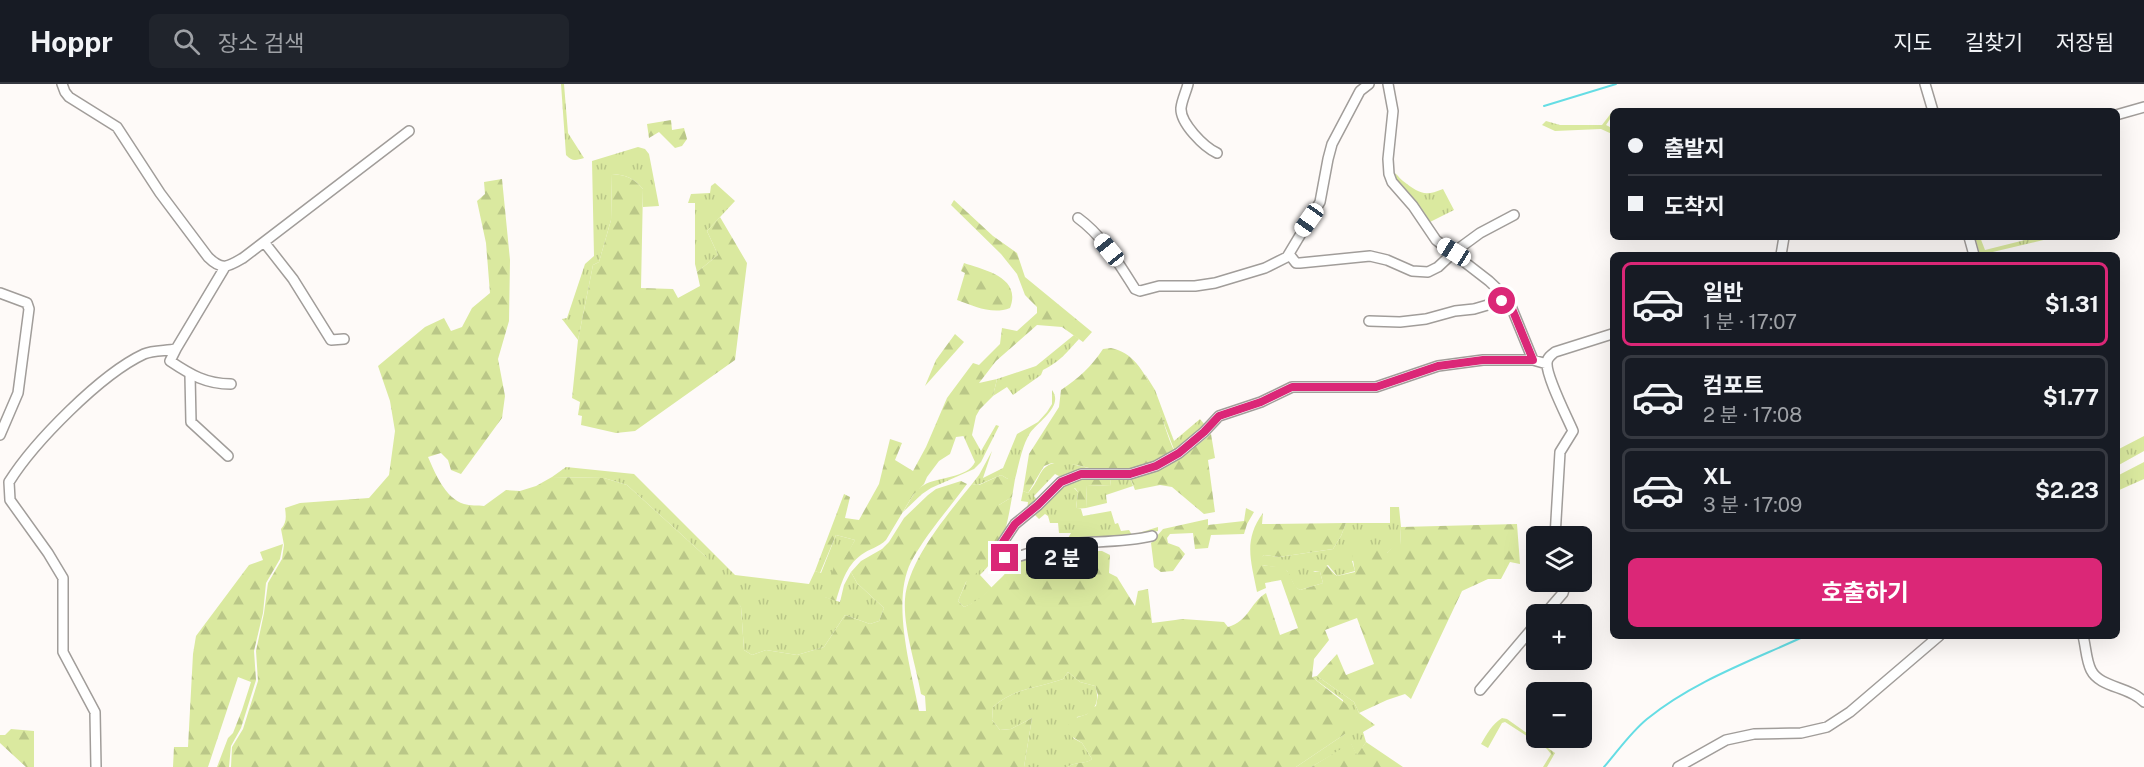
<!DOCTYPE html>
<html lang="ko">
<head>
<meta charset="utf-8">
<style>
	:root { --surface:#171b24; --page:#20242c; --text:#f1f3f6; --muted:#9ea1a6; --line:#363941; --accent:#db2777 }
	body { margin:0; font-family:"Public Sans","Noto Sans KR",sans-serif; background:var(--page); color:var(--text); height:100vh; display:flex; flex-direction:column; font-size:22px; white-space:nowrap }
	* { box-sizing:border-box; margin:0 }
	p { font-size:20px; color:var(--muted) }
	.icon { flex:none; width:33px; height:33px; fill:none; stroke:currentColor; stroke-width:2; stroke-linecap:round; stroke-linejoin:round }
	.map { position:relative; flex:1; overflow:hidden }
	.side { position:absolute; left:1610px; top:168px; width:510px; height:387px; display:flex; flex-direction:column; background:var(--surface); border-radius:9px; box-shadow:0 6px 24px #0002 }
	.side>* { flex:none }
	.banner { position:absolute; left:1610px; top:24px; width:510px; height:132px; border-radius:9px; box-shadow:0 6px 24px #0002; display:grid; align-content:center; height:132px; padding:0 18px; background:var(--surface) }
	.controls { position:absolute; left:1526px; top:442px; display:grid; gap:12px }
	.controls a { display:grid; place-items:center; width:66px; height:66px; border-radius:9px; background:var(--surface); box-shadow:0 6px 24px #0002; font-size:30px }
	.end { position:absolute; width:27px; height:27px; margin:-14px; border:8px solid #db2777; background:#fff; box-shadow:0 0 0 3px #fff }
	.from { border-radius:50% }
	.bubble { position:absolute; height:42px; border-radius:9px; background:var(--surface); box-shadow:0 6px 24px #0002; font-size:20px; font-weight:700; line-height:42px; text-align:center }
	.car { position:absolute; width:18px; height:36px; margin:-18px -9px; border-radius:8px; box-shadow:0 0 4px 2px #0007; background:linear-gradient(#fff 24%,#345 0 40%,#fff 0 76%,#345 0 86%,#fff 0) }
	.banner b { display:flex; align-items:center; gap:21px; height:57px; font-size:22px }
	.banner b+b { border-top:2px solid var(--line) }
	.banner i { width:15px; height:15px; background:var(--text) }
	ul { padding:10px 0 0; list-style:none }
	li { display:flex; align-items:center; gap:18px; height:84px; margin:0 12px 9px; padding:0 6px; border:3px solid var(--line); border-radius:9px }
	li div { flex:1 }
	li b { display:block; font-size:22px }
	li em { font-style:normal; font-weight:700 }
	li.on { border-color:var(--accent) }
	li>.icon { width:54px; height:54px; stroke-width:1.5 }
	.action { display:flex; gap:12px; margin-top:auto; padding:12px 18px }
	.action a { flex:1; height:69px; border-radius:9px; background:var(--accent); color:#fff; font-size:24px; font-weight:700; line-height:69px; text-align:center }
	header { display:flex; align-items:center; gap:36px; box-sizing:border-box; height:84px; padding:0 30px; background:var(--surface); border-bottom:2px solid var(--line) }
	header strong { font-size:28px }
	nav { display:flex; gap:33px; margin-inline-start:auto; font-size:21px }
	.search { width:420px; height:54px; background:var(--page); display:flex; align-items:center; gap:15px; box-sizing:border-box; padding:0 21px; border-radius:9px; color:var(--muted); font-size:22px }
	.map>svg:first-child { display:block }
	.grass { fill:url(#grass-tufts) }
	.forest { fill:url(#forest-firs) }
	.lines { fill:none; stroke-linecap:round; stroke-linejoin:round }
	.stream { stroke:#65dde4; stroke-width:2 }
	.minor-casing { stroke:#a19d9a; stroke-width:12 }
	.minor { stroke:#fff; stroke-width:9 }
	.route { stroke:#db2777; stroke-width:8 }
</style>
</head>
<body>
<header>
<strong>Hoppr</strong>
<div class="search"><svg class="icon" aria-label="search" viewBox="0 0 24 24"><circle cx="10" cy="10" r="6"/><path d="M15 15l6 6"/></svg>장소 검색</div>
<nav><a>지도</a><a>길찾기</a><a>저장됨</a></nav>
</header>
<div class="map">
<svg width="2144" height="683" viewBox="0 0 2144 683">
	<defs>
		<pattern id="grass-tufts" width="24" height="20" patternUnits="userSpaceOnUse" patternTransform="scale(1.5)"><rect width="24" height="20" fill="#dae99f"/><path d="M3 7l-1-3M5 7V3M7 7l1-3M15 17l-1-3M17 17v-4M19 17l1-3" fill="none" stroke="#bac788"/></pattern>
		<pattern id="forest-firs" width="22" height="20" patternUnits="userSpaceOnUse" patternTransform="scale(1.5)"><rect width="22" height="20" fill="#dae99f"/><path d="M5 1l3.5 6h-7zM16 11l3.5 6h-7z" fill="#bac788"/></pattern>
	</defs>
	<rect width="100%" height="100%" fill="#fefaf8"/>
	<!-- grass -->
	<path class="grass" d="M561 0H564L568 49 584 74C577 76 572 78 566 71Z
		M1612 28V32L1606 41 1612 44V50L1601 45 1555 47 1542 41 1546 37 1560 41H1602Z
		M638 63 645 65 649 70 659 122 643 123V105C634 94 626 91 612 90L611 136 599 178 593 181 578 256 562 235 567 234 585 180 594 172 592 77Z
		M1392 88C1398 90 1398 93 1403 97 1419 109 1424 113 1443 105L1454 126 1428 139 1396 100Z
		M715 99 735 117 707 147 718 171 697 188 695 180V119H688L691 110 710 109 711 102Z
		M1975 153H1980L1985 166 2037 153H2056L1980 171Z
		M1074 251 1079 255C1065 270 1062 276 1043 286L1041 291 1013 311 1007 303 993 312 997 295 1036 282Z
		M1145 290 1155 306 1174 357 1200 335 1205 341 1175 368Z
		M1052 306C1064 322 1039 337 1030 349 1022 362 1019 380 1015 395H1008L1001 391 978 401 972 400 979 391 992 367 983 394 1003 384 1017 350 1038 338 1047 328 1052 320Z
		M996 341 999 342 981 378 974 385 931 404 922 410 903 428C909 419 914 406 924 401 937 393 968 394 975 378L963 351H972L981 367Z
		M2144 352V367L2117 382V366Z
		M1063 378 1097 386 1063 394 1055 390 1034 412 1038 417 1027 426 1028 418 1021 417 1023 407 1028 409C1043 393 1037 379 1063 378Z
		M2144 378V395L2117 407V392Z
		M566 383 634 390 735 491 809 500 815 487 821 489 836 451 855 456 825 513 840 518 844 501 851 488 857 499 884 524 879 537 870 540 845 531 824 563 797 571 766 566 752 571 744 566 741 523 705 472 627 401 604 394 552 393Z
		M1130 393 1133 402 1106 411 1107 419 1086 424 1087 401 1111 402 1110 394Z
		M1064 399 1067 404H1074L1078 408 1076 424 1081 425 1083 432 1111 427 1115 440 1118 439 1121 447 1129 446 1132 451 1158 443V447L1137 453 1067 456 1071 449H1059L1058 439H1050L1048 432 1045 430 1039 435 1035 431 1036 426Z
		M1012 413C1007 442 1002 470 980 491L992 504 978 517 964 523 958 517 999 421Z
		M1390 423H1399L1401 443 1400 461 1395 462 1386 470 1352 477 1355 487 1337 492 1328 481 1313 488H1320L1323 499 1300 506 1295 503 1287 487 1276 483 1261 481 1260 474 1264 471 1279 473 1333 465 1341 452 1346 439H1390Z
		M1068 588 1080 598 1095 602C1101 618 1094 631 1077 633L1073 654 1082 659 1092 675C1085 681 1075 677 1068 683H1024L1032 634 1011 645 1000 646 992 636 993 623C1014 604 1038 604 1063 595Z
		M1317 592 1354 618 1359 629 1375 641 1363 648 1366 658 1357 672 1351 660 1311 683H1296L1345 650 1343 616 1312 593Z
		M1502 634 1507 635 1555 669 1547 683H1543L1551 670 1547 665 1505 638 1502 639 1488 664 1481 660C1487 650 1492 640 1502 634Z"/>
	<!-- forest -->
	<path class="forest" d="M671 36 672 46 684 44 687 55 682 62 675 64 659 48 649 54 647 40Z
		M612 90C626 91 634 94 643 105L641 204 673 205 678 214 700 202 697 188 718 171 707 147 720 133 747 179 735 276 635 347 616 349 581 341 582 332 578 331 580 318 572 314 578 256 593 181 599 178 611 136Z
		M502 95 510 176 509 237 498 275 505 312 502 334 461 390 451 386 448 376 441 369 428 373C435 389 445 414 464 420 470 422 478 421 484 422L506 406 520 407 536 402 552 393 604 394 627 401 705 472 730 498 741 523 744 566 752 571 766 566 797 571 824 563 845 531 870 540 879 537 884 524 857 499 851 488 861 477 882 465 889 458 904 434 928 411 936 405 961 397 967 400C948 426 926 450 911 478 891 518 911 585 919 627H926L925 612 921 610C916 581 903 544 905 515 908 476 948 430 972 400L979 401 1001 391 1008 395H1015L1012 413 999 421 1006 433 995 468 988 479 966 498 958 517 964 523C983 515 989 505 1003 492 1006 489 1008 484 1012 482 1036 463 1073 467 1102 467L1110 471 1109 489 1117 493 1135 522 1138 507 1148 505 1152 539 1183 535 1224 538 1228 543C1249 537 1250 519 1266 509L1280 551 1298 544 1281 496 1265 499 1266 504 1257 508C1251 477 1243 456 1263 429L1262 440 1346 439 1341 452 1333 465 1279 473 1264 471 1261 474 1262 481C1269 483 1280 481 1286 486 1293 492 1291 501 1300 506L1323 499 1320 488 1307 486 1309 479C1331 478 1323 481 1337 492L1355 488 1352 470 1358 466 1381 464 1387 469 1395 461H1400L1401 443 1517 440 1520 480 1510 478 1501 495H1488L1462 507 1411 615 1405 610 1387 616 1359 629 1354 618 1317 592 1337 570 1346 591 1374 580 1357 534 1325 546 1329 556 1314 575 1312 593 1351 624V632L1345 650 1296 683H1068C1075 677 1084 681 1092 675L1082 659 1068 650V643L1070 636 1087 630 1089 625 1096 622 1098 611 1095 602 1080 598 1068 588 1063 595C1038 604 1014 604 993 623L992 636 1000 646 1011 645 1032 634 1024 683H231L232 663 243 645 258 597 256 567 264 529 268 499 282 475 284 461 281 445C287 438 286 432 285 424L300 419 369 414 389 391 395 347 390 317 378 282 425 243 444 234 451 247 462 243 472 224 490 209 486 159 477 117 485 110 484 98Z
		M954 116 993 152 1017 169 1025 193 1092 248 1083 258 1062 243 1037 241 996 277 979 299 997 295 993 312 980 325 976 332 972 351 956 353 950 370 939 377 927 393 924 400 913 411 886 456C879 463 869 465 861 471 846 482 841 500 836 517L824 513 835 479 841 480 855 456 836 451 820 489 815 487 844 410 850 413 845 434 859 436 879 400 890 355 902 359 895 376 913 387 926 363 947 314 973 279 979 281 1000 260 1002 244 1017 247 1037 229V223L1025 211 1017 190 1001 170 951 121Z
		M964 179C984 186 1022 193 1010 224 992 231 974 222 957 216L965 189 961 187Z
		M955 250 964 258 925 302 936 276Z
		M1111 264C1153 272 1159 337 1175 368L1156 380 1135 386H1097L1077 381 1052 379 1044 382 1028 409 1023 407 1029 370 1059 323 1061 306C1079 294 1091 283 1103 265Z
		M1211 350 1215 374 1208 376 1215 428 1204 430 1172 403 1160 401 1135 406 1130 393 1200 359Z
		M1076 394H1110L1111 402 1087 401 1086 424 1076 425 1078 408 1075 404H1064V399Z
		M1246 424 1254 428 1247 440 1244 450 1211 451 1208 464 1195 465 1193 449 1170 450 1167 454 1168 459 1179 463 1185 470 1173 487 1161 488 1154 483 1151 459 1163 445 1208 435V441L1244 437Z
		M283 460 280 475 266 499 263 529 254 567 256 596 241 644 231 662 229 683H217L228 654 233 649 242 626 251 598 238 593 208 683H173L174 663H188L193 570 196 552 249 481 263 476 260 468Z
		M11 645 34 647V683H26L0 659V651H5Z
		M1366 658 1403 683H1311L1351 659 1357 671Z"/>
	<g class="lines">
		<!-- stream -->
		<path class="stream" d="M1544 22 1616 0
			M1604 683C1618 667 1630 649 1647 635 1694 597 1751 577 1805 552"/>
		<!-- minor casing -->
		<g class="minor-casing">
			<path id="minor" d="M62 0 65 8 69 13 117 43 160 109 208 173C222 187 228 183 243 174L409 47
				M1188 0C1186 8 1182 16 1181 24 1180 39 1204 63 1217 69
				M1388 0 1393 27 1388 75 1389 90 1392 98 1413 122 1436 156 1489 197 1508 215 1533 276
				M1925 0 1933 27
				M2116 31 2144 23
				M1078 134C1103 152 1119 180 1135 205L1140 207 1159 202H1195L1215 199 1265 184 1287 173 1320 118 1328 75 1332 60 1360 7 1369 0
				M1969 153 1974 171
				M264 158 293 195 331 256 344 255
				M1289 170 1296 179H1300L1370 172 1387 176 1412 187 1428 188 1438 183 1454 168 1480 149 1514 131
				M1781 171 1784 153
				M0 209 27 219 29 225 18 309 0 351
				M1369 237 1400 238 1426 235 1455 227 1474 225 1508 215
				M176 265 170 277C191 291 206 300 231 300
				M190 291 191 338 228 372
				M1152 452C1119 460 1084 456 1051 462 1034 465 1018 477 1001 473L1000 469 1003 458 1015 440 1038 421 1061 398 1081 390H1130L1156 382 1179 369 1204 348 1219 332 1261 318 1292 303H1376L1438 282 1483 276H1533L1547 280
				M1555 453 1560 368 1573 347C1567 333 1546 292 1547 279 1547 274 1551 271 1555 268L1612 250
				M1544 531 1563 509 1566 498
				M2083 552C2086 563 2086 576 2091 586 2100 604 2129 602 2144 618
				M1480 606 1536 540
				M96 683 95 628 63 568V494L48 469 10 416 9 398C34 358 101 290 144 270 153 266 166 267 176 265L225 183
				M1678 683 1726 656 1754 650 1801 649 1827 643 1850 628 1939 552"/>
		</g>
		<!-- minor -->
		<use href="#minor" class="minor"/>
	</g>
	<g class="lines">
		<!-- route -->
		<path class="route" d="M1005 474 1001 473 1000 469 1003 458 1015 440 1038 421 1061 398 1081 390H1130L1156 382 1179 369 1204 348 1219 332 1261 318 1292 303H1376L1438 282 1483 276H1533L1508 215 1502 217"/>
	</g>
</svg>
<div class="controls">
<a><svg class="icon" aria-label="layers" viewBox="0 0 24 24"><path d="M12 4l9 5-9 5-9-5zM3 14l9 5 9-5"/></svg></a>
<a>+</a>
<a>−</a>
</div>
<i class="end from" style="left:1502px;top:217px"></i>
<i class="end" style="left:1005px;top:474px"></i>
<div class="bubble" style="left:1026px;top:453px;width:72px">2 분</div>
<i class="car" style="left:1309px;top:136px;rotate:215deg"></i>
<i class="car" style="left:1109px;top:166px;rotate:321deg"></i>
<i class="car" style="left:1454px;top:168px;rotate:302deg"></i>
<div class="banner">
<b><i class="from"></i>출발지</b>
<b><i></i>도착지</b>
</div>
<section class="side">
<ul>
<li class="on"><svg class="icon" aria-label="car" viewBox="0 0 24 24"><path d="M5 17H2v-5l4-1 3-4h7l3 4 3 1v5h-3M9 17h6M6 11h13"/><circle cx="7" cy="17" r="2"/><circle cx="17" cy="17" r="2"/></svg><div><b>일반</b><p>1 분 · 17:07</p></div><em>$1.31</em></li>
<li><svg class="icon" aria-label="car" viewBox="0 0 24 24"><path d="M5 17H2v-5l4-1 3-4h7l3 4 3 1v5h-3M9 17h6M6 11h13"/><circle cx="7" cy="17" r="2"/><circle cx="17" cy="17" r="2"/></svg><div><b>컴포트</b><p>2 분 · 17:08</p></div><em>$1.77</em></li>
<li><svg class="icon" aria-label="car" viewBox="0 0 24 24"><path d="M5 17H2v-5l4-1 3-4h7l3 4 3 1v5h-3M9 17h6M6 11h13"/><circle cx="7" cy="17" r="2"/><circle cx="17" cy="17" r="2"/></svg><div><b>XL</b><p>3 분 · 17:09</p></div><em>$2.23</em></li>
</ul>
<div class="action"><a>호출하기</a></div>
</section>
</div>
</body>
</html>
